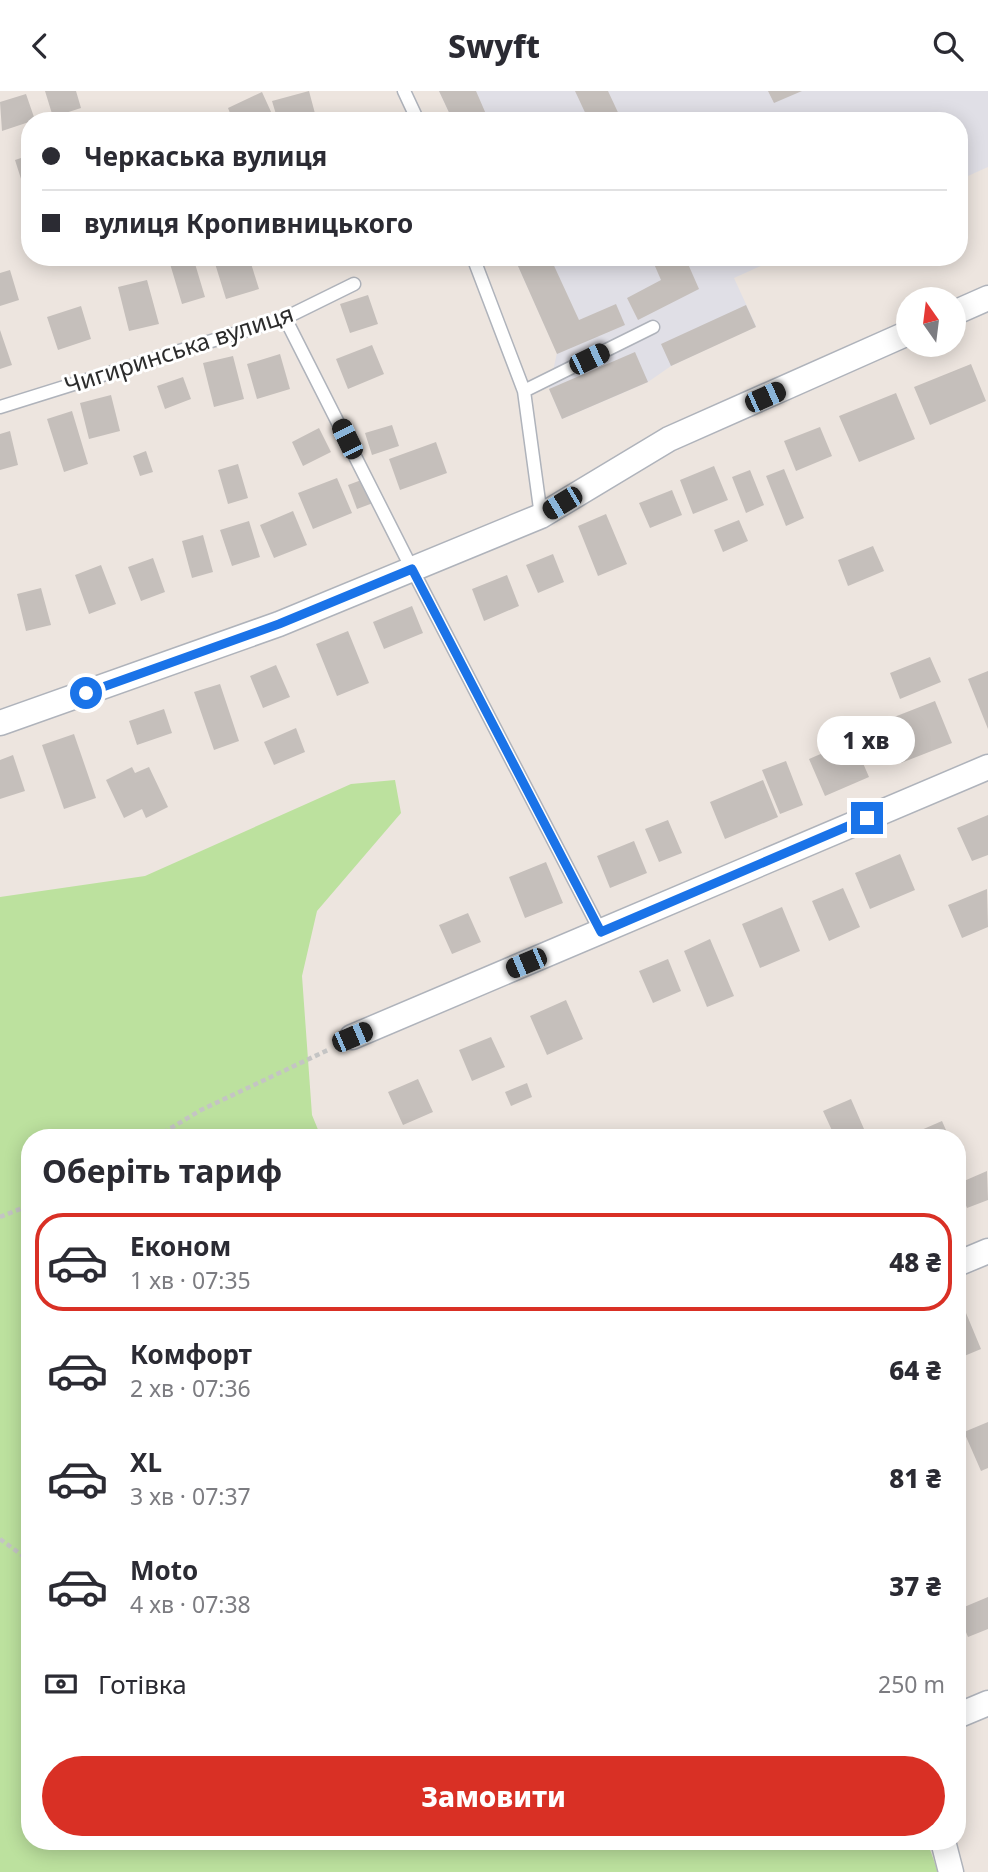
<!DOCTYPE html>
<html lang="uk">
<head>
<meta charset="utf-8">
<style>
	:root { --surface:#fff; --page:#f7f7f7; --text:#2b2b33; --muted:#7c7c81; --line:#e1e1e2; --accent:#d93025 }
	body { margin:0; font-family:"Noto Sans",sans-serif; background:var(--page); color:var(--text); height:100vh; display:flex; flex-direction:column; font-size:26px; white-space:nowrap }
	* { box-sizing:border-box; margin:0 }
	p { font-size:23px; color:var(--muted) }
	.icon { flex:none; width:38px; height:38px; fill:none; stroke:currentColor; stroke-width:2; stroke-linecap:round; stroke-linejoin:round }
	.map { position:relative; flex:1; overflow:hidden }
	.panel { position:absolute; left:21px; top:1038px; width:945px; height:721px; display:flex; flex-direction:column; background:var(--surface); border-radius:28px; box-shadow:0 4px 18px #0003 }
	.panel>* { flex:none }
	.banner { position:absolute; left:21px; top:21px; width:947px; height:154px; border-radius:28px; box-shadow:0 4px 18px #0003; display:grid; align-content:center; height:154px; padding:0 21px; background:var(--surface) }
	.needle { width:46px; rotate:346deg }
	.tools { position:absolute; left:896px; top:196px; display:grid; gap:14px }
	.tools a { display:grid; place-items:center; width:70px; height:70px; border-radius:50%; background:var(--surface); box-shadow:0 4px 18px #0003; font-size:35px }
	.end { position:absolute; width:32px; height:32px; margin:-16px; border:9px solid #1a73e8; background:#fff; box-shadow:0 0 0 4px #fff }
	.from { border-radius:50% }
	.bubble { position:absolute; height:49px; border-radius:24px; background:var(--surface); box-shadow:0 4px 18px #0003; font-size:23px; font-weight:800; line-height:49px; text-align:center }
	.car { position:absolute; width:21px; height:42px; margin:-21px -10px; border-radius:9px; box-shadow:0 0 5px 2px #0007; background:linear-gradient(#222 24%,#8ab4d8 0 40%,#222 0 76%,#8ab4d8 0 86%,#222 0) }
	.banner b { display:flex; align-items:center; gap:24px; height:66px; font-size:26px }
	.banner b+b { border-top:2px solid var(--line) }
	.banner i { width:18px; height:18px; background:var(--text) }
	ul { padding:0; list-style:none }
	li { display:flex; align-items:center; gap:21px; height:98px; margin:0 14px 10px; padding:0 7px; border:4px solid transparent; border-radius:28px }
	li div { flex:1 }
	li b { display:block; font-size:26px }
	li em { font-style:normal; font-weight:800 }
	li.current { border-color:var(--accent) }
	li>.icon { width:63px; height:63px; stroke-width:1.5 }
	h2 { padding:0 21px; font-size:32px; line-height:84px }
	.pay { display:flex; align-items:center; gap:18px; height:77px; padding:0 21px; font-size:26px }
	.pay p { margin-inline-start:auto }
	.action { display:flex; gap:14px; margin-top:auto; padding:14px 21px }
	.action a { flex:1; height:80px; border-radius:42px; background:var(--accent); color:#fff; font-size:28px; font-weight:800; line-height:80px; text-align:center }
	header { display:flex; justify-content:space-between; align-items:center; height:91px; padding:0 21px; background:var(--surface); font-size:32px; font-weight:800 }
	.map>svg:first-child { display:block }
	.industrial { fill:#e0dfe6 }
	.green { fill:#bce19e }
	.building { fill:#c5bfbb }
	.lines { fill:none; stroke-linecap:round; stroke-linejoin:round }
	.lane-casing { stroke:#afb3bb; stroke-width:15 }
	.street-casing { stroke:#afb3bb; stroke-width:27 }
	.path { stroke:#c4c4c4; stroke-width:4.5; stroke-dasharray:5 3.5; stroke-linecap:butt }
	.lane { stroke:#fff; stroke-width:12 }
	.street { stroke:#fff; stroke-width:24 }
	.route { stroke:#1a73e8; stroke-width:9 }
	.labels { text-anchor:middle; stroke-width:6; stroke-linejoin:round; paint-order:stroke }
	.street-label { font-size:24px; fill:#2c2c2c; stroke:#fff }
</style>
</head>
<body>
<header><svg class="icon" aria-label="back" viewBox="0 0 24 24"><path d="M15 5l-7 7 7 7"/></svg>Swyft<svg class="icon" aria-label="search" viewBox="0 0 24 24"><circle cx="10" cy="10" r="6"/><path d="M15 15l6 6"/></svg></header>
<div class="map">
<svg width="988" height="1781" viewBox="0 0 988 1781">
	<rect width="100%" height="100%" fill="#ede5df"/>
	<!-- industrial -->
	<path class="industrial" d="M439 0H988V76L959 89V30H453Z
		M514 166H781L734 187 756 235 671 275 648 291 562 328 549 298 557 262Z"/>
	<!-- green -->
	<path class="green" d="M395 689 401 722 317 820 302 885 312 1024 321 1046H30V1750H927L938 1781H0V806L145 785 351 693Z"/>
	<!-- building -->
	<path class="building" d="M45 0H76L81 17 53 26Z
		M309 0 317 30H278L272 10Z
		M439 0H476L489 30H453Z
		M575 0H608L622 30H589Z
		M768 0H802L774 12Z
		M262 1 272 23 257 30H233L228 17Z
		M26 3 35 29 2 40 0 11Z
		M30 64V113H29L15 69Z
		M168 166H193L205 206 182 213Z
		M213 166H249L259 198 226 208Z
		M514 166H550L579 229 616 213 625 234 557 263Z
		M651 166H685L699 198 638 229 627 207 661 189Z
		M10 179 19 209 0 215V182Z
		M147 189 159 233 129 240 118 196Z
		M368 204 378 233 350 242 340 213Z
		M746 214 756 236 671 275 661 253Z
		M81 215 91 248 58 259 47 226Z
		M0 239 12 274 0 278Z
		M372 254 384 283 348 298 336 268Z
		M635 261 648 291 562 328 549 298Z
		M280 263 290 298 257 308 247 273Z
		M233 265 244 308 214 316 203 272Z
		M971 273 986 310 930 334 914 296Z
		M183 286 191 308 165 318 157 295Z
		M896 302 915 348 859 371 839 325Z
		M111 304 120 340 89 348 80 312Z
		M72 320 88 373 64 381 47 328Z
		M392 334 399 355 372 364 365 342Z
		M820 336 832 365 796 380 784 350Z
		M319 337 331 361 303 375 292 351Z
		M10 340 18 374 0 379V343Z
		M436 351 447 382 400 399 389 368Z
		M146 360 153 381 140 385 133 365Z
		M238 373 248 407 228 413 218 379Z
		M714 375 728 409 693 423 680 389Z
		M784 378 804 427 786 435 766 385Z
		M750 379 764 414 746 422 732 386Z
		M337 387 352 422 313 438 298 402Z
		M364 388 373 412 357 418 348 394Z
		M672 399 682 424 650 437 639 412Z
		M293 420 307 454 274 467 260 434Z
		M606 423 627 473 598 485 578 435Z
		M739 429 748 450 723 461 714 439Z
		M249 430 260 466 232 475 220 439Z
		M203 444 213 481 192 487 182 450Z
		M873 455 884 480 848 495 838 469Z
		M553 463 564 491 538 502 526 474Z
		M153 467 165 501 141 510 128 476Z
		M101 474 116 513 89 523 75 484Z
		M507 484 519 515 484 530 472 498Z
		M41 497 51 534 26 540 17 503Z
		M412 515 423 542 384 558 373 531Z
		M348 540 369 592 337 605 316 553Z
		M930 566 941 591 900 608 890 582Z
		M276 574 290 606 263 617 250 585Z
		M988 580V638L968 588Z
		M220 593 239 650 214 659 194 601Z
		M935 610 952 652 901 672 884 630Z
		M164 618 172 642 137 654 129 630Z
		M296 637 305 661 274 674 264 651Z
		M74 643 96 707 64 718 42 654Z
		M853 649 869 686 825 705 809 668Z
		M13 664 25 700 0 708V669Z
		M786 670 803 714 780 723 762 679Z
		M132 676 135 682 149 676 168 716 146 727 142 718 124 727 106 689Z
		M763 689 778 726 725 748 710 711Z
		M988 724V764L972 770 957 737Z
		M668 729 682 762 659 771 645 738Z
		M634 750 647 782 610 797 597 765Z
		M900 763 915 799 870 818 855 782Z
		M546 771 563 812 525 827 509 786Z
		M843 797 860 836 829 850 812 810Z
		M987 798 988 836 962 847 948 814Z
		M782 816 800 860 760 877 742 833Z
		M468 822 481 851 452 863 439 834Z
		M710 848 734 905 707 916 684 860Z
		M668 868 681 900 653 912 639 880Z
		M566 909 583 948 547 964 530 925Z
		M491 946 505 976 472 990 459 959Z
		M418 988 433 1021 403 1034 388 1001Z
		M527 992 532 1006 511 1015 505 1001Z
		M851 1008 864 1038 845 1046H835L823 1020Z
		M942 1030 949 1046H914L912 1043Z
		M987 1080 988 1109 967 1117 957 1093Z
		M961 1210 981 1258 957 1268V1212Z
		M988 1331V1377L981 1380 964 1341Z
		M988 1506V1538L968 1546 957 1519Z"/>
	<g class="lines">
		<!-- lane casing -->
		<g class="lane-casing">
			<path id="lane" d="M404 0 418 30
				M473 166 524 300 541 425
				M285 227 412 478 601 841
				M524 300 653 236
				M0 316 285 227 354 193"/>
		</g>
		<!-- street casing -->
		<g class="street-casing">
			<path id="street" d="M954 222 988 207
				M0 632 279 533 541 425 669 348 908 242
				M352 946 988 676
				M957 1173 988 1160
				M957 1625 988 1612
				M943 1750 951 1781"/>
		</g>
		<!-- path -->
		<path class="path" d="M156 1046 201 1019 330 958
			M0 1126 30 1114
			M0 1448 30 1470"/>
		<!-- lane -->
		<use href="#lane" class="lane"/>
		<!-- street -->
		<use href="#street" class="street"/>
	</g>
	<g class="lines">
		<!-- route -->
		<path class="route" d="M86 602 279 533 412 478 601 841 867 727"/>
	</g>
	<g class="labels">
		<!-- street labels -->
		<g class="street-label">
			<text transform="translate(179 259) rotate(-18)" y="8">Чигиринська вулиця</text>
		</g>
	</g>
</svg>
<div class="tools">
<a><svg class="needle" viewBox="-14 -14 28 28"><path d="M0-13l5 13h-10z" fill="#e53935"/><path d="M0 13l5-13h-10z" fill="#7c7c81"/></svg></a>
</div>
<i class="end from" style="left:86px;top:602px"></i>
<i class="end" style="left:867px;top:727px"></i>
<div class="bubble" style="left:817px;top:625px;width:98px">1 хв</div>
<i class="car" style="left:589px;top:268px;rotate:64deg"></i>
<i class="car" style="left:765px;top:306px;rotate:66deg"></i>
<i class="car" style="left:347px;top:348px;rotate:334deg"></i>
<i class="car" style="left:562px;top:412px;rotate:239deg"></i>
<i class="car" style="left:526px;top:872px;rotate:247deg"></i>
<i class="car" style="left:352px;top:946px;rotate:67deg"></i>
<div class="banner">
<b><i class="from"></i>Черкаська вулиця</b>
<b><i></i>вулиця Кропивницького</b>
</div>
<section class="panel">
<h2>Оберіть тариф</h2>
<ul>
<li class="current"><svg class="icon" aria-label="car" viewBox="0 0 24 24"><path d="M5 17H2v-5l4-1 3-4h7l3 4 3 1v5h-3M9 17h6M6 11h13"/><circle cx="7" cy="17" r="2"/><circle cx="17" cy="17" r="2"/></svg><div><b>Економ</b><p>1 хв · 07:35</p></div><em>48 ₴</em></li>
<li><svg class="icon" aria-label="car" viewBox="0 0 24 24"><path d="M5 17H2v-5l4-1 3-4h7l3 4 3 1v5h-3M9 17h6M6 11h13"/><circle cx="7" cy="17" r="2"/><circle cx="17" cy="17" r="2"/></svg><div><b>Комфорт</b><p>2 хв · 07:36</p></div><em>64 ₴</em></li>
<li><svg class="icon" aria-label="car" viewBox="0 0 24 24"><path d="M5 17H2v-5l4-1 3-4h7l3 4 3 1v5h-3M9 17h6M6 11h13"/><circle cx="7" cy="17" r="2"/><circle cx="17" cy="17" r="2"/></svg><div><b>XL</b><p>3 хв · 07:37</p></div><em>81 ₴</em></li>
<li><svg class="icon" aria-label="car" viewBox="0 0 24 24"><path d="M5 17H2v-5l4-1 3-4h7l3 4 3 1v5h-3M9 17h6M6 11h13"/><circle cx="7" cy="17" r="2"/><circle cx="17" cy="17" r="2"/></svg><div><b>Moto</b><p>4 хв · 07:38</p></div><em>37 ₴</em></li>
</ul>
<div class="pay"><svg class="icon" aria-label="cash" viewBox="0 0 24 24"><path d="M3 7h18v10H3z"/><circle cx="12" cy="12" r="2"/></svg>Готівка<p>250 m</p></div>
<div class="action"><a>Замовити</a></div>
</section>
</div>
</body>
</html>
